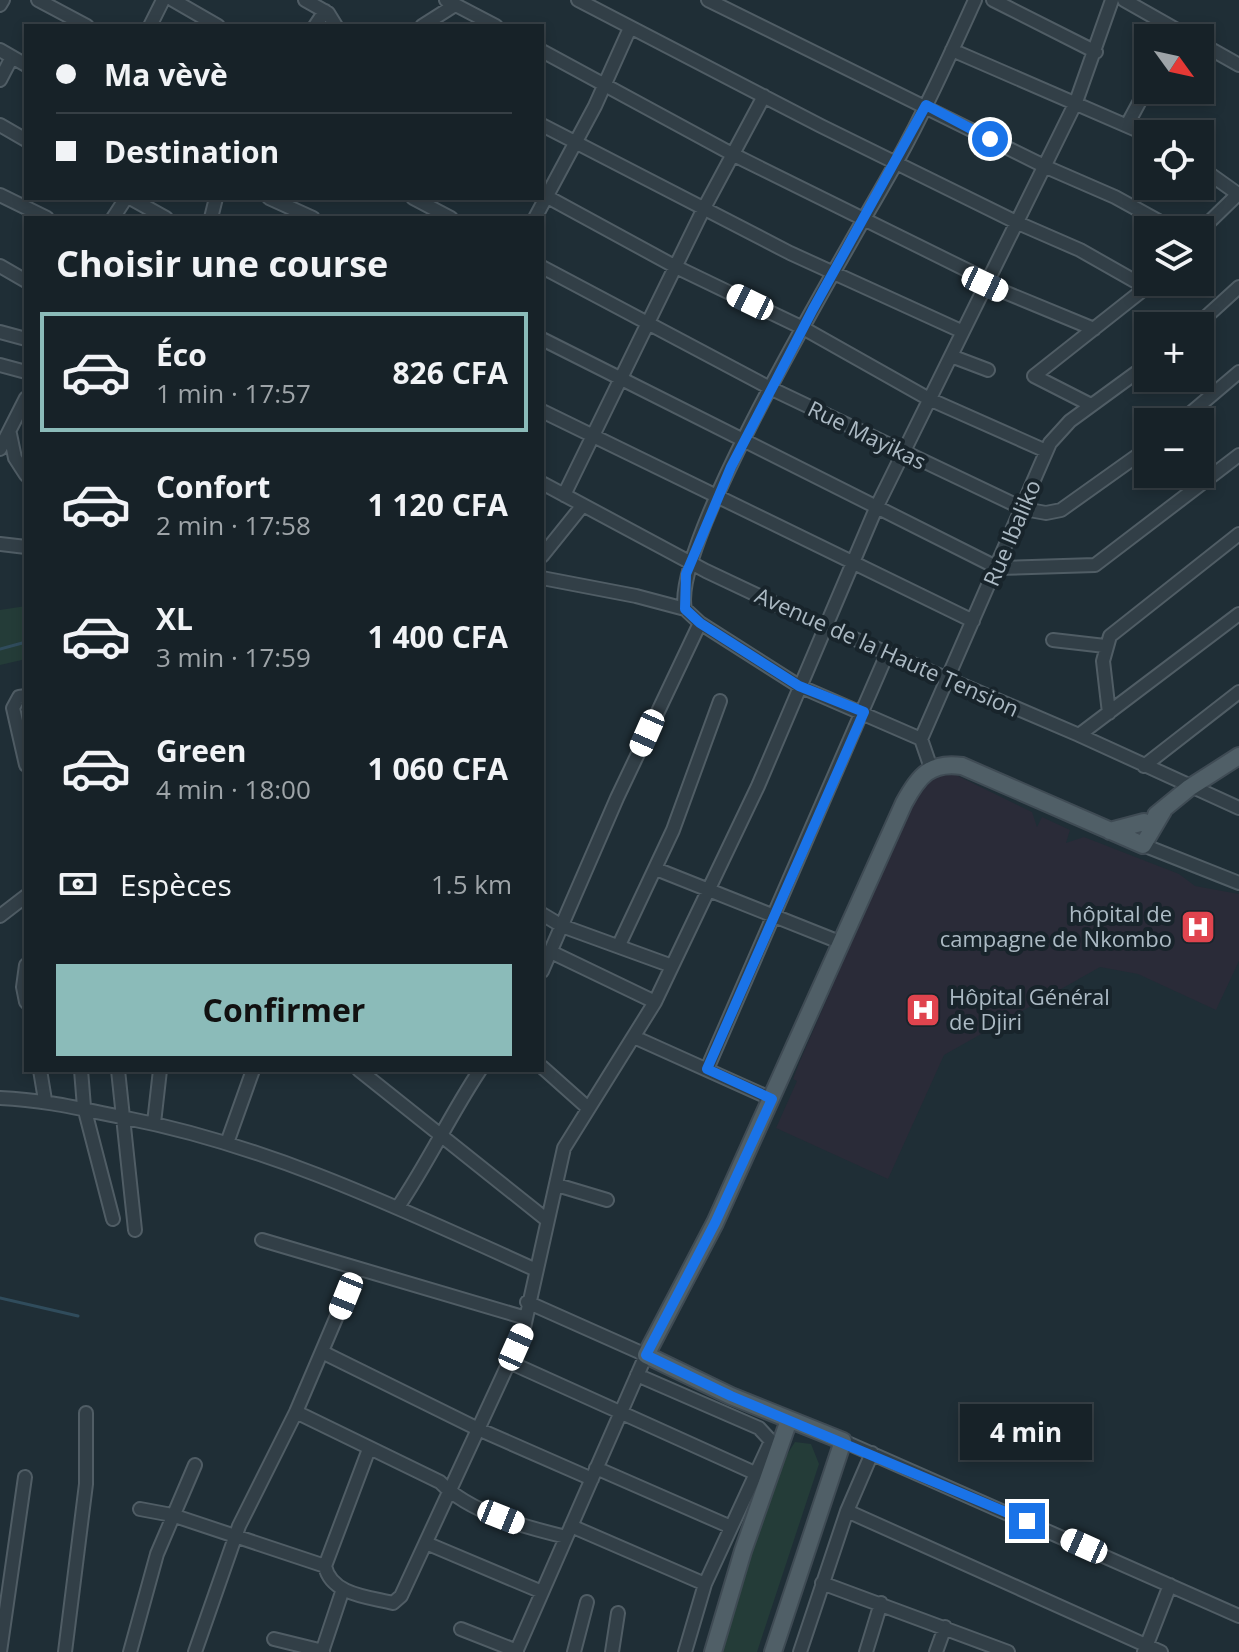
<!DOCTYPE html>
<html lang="fr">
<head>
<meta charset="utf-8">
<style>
	:root { --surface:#172228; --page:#242f34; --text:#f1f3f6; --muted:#9ea4a8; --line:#363f45; --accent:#8bbbb9 }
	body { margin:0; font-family:"Open Sans",sans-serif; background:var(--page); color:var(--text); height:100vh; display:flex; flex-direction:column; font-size:30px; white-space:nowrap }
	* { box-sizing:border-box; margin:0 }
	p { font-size:26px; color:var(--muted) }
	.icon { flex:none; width:44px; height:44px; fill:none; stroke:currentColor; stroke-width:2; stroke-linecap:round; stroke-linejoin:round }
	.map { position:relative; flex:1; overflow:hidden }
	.side { position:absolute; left:24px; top:216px; width:520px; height:856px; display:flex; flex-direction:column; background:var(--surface); border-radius:0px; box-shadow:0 4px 12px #0003,0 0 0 2px var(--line) }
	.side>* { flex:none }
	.banner { position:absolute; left:24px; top:24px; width:520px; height:176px; border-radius:0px; box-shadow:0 4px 12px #0003,0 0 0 2px var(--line); display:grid; align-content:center; height:176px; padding:0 32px; background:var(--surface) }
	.needle { width:52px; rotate:123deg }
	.controls { position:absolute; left:1134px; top:24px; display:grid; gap:16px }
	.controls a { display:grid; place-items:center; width:80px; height:80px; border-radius:0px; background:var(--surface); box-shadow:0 4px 12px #0003,0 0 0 2px var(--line); font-size:40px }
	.end { position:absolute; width:36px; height:36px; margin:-18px; border:10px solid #1a73e8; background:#fff; box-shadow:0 0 0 4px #fff }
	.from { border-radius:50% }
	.bubble { position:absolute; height:56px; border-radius:0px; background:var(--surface); box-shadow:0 4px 12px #0003,0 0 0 2px var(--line); font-size:26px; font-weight:700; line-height:56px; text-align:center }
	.car { position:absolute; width:24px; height:48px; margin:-24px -12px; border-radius:10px; box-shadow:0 0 6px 2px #0007; background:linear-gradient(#fff 24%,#345 0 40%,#fff 0 76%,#345 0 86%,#fff 0) }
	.banner b { display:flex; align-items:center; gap:28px; height:76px; font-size:30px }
	.banner b+b { border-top:2px solid var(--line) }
	.banner i { width:20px; height:20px; background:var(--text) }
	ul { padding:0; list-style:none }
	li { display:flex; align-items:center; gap:24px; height:120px; margin:0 16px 12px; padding:0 16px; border:4px solid transparent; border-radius:0px }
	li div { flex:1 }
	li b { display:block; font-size:30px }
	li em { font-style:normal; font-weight:700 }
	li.active { border-color:var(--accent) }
	li>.icon { width:72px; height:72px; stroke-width:1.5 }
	h2 { padding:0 32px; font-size:36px; line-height:96px }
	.pay { display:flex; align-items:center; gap:20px; height:88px; padding:0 32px; font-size:30px }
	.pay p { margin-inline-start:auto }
	.action { display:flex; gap:16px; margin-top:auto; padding:16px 32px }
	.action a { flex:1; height:92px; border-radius:0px; background:var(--accent); color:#111; font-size:32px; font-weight:700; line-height:92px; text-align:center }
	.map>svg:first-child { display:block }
	.medical { fill:#2a2b38 }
	.green { fill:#243c38 }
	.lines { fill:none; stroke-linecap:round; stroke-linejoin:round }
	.stream { stroke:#304c5c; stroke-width:3 }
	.minor-casing { stroke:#505d65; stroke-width:16 }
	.major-casing { stroke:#3f4b54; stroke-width:20 }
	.minor { stroke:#323f47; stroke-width:12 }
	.major { stroke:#505f67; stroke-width:16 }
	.route { stroke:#1a73e8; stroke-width:10 }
	.labels { text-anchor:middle; stroke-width:8; stroke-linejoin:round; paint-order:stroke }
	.street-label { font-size:22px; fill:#acbac4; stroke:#18242b }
	.poi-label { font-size:22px; fill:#acbac4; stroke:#18242b; text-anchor:end }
</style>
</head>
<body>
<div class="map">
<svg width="1239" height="1652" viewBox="0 0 1239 1652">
	<rect width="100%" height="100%" fill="#1f2e36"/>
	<!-- medical -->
	<path class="medical" d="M950 772 1032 812 1037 827 1042 817 1070 830 1066 843 1084 837 1179 874 1195 886 1239 894V961L1216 1010 1138 974 1100 967 944 1055 888 1179 776 1128 797 1081 793 1079 799 1063 910 808 935 774Z"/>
	<!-- green -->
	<path class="green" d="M26 606V659L0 665V610Z
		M795 1442 811 1444 819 1464 757 1652H719L781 1464Z"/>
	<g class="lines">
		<!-- stream -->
		<path class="stream" d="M0 649 26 642
			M0 1298 78 1316"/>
		<!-- minor casing -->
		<g class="minor-casing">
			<path id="minor" d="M38 0 87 26
				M173 0 218 26
				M305 0 328 13 336 26
				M446 0 496 26
				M578 0 821 126 1018 223 1080 250 1147 288
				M708 0 1046 167 1115 197 1175 230
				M993 0 1096 52
				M1124 0 1191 38
				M0 5 3 0
				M150 26 163 0
				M315 26 325 11
				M422 26 455 5
				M1200 43 1239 65
				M0 50 26 65
				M952 50 1148 135
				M542 51 732 154 987 280
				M0 80 12 57
				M0 125 26 140
				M542 125 790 253 961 331
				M1127 125 1148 86
				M1200 167 1238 194
				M542 194 676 267 803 328 929 399 1046 451
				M0 195 47 218
				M130 198 166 218
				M269 198 313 218
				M413 198 451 218
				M113 218 126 198
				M211 218 216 198
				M535 218 595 106 630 28
				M1200 231 1239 193
				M0 266 26 281
				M542 267 772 389 1024 509 1046 513 1061 510 1148 448
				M985 284 1094 329
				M1196 326 1239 287
				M0 332 26 339
				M542 339 998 568 1095 565 1239 455
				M951 356 988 370
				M0 365 26 372
				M1091 405 1034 376 1153 282
				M542 411 973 621
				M1180 422 1239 372
				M10 434 15 458 26 475
				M0 449 26 398
				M542 483 706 571 801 616 1079 735 1239 808
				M564 495 703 210 764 96
				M0 544 26 547
				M542 556 583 505
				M542 578 636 596 685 609
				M1053 640 1105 646
				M26 696 19 697 13 708 26 765
				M1109 713 1103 661 1110 636 1239 534
				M1079 735 1239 614
				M921 739 1050 443 1070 421 1148 364
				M1144 766 1239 692
				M931 768 921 739 799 686 700 623 685 609C670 542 855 237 896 163 925 111 950 55 975 0
				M1143 845 1239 883
				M656 869 842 943
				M542 914 562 926 672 966
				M0 916 26 896
				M619 945 673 830 720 701
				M551 952 655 1002
				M26 965 23 987 26 1002
				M542 971 617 798 700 623
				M634 1037 772 1099
				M542 1067 588 1108
				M707 1069 887 654
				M40 1070 45 1100
				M81 1070 84 1107 113 1219
				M118 1070 135 1230
				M359 1070 547 1220
				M0 1098C46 1100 81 1109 126 1118 270 1146 401 1209 534 1269
				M154 1123 160 1070
				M227 1143 253 1070
				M557 1185 607 1200
				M398 1207C428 1163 450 1115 480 1070
				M262 1240 526 1318
				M322 1352 478 1429 592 1479
				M509 1362 757 1474
				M637 1375 759 1428 771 1441 705 1584 685 1652
				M296 1412 440 1482C470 1513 525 1527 566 1537
				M843 1441 1239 1616
				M369 1449 325 1566C331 1595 369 1597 393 1603L401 1596 523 1332 564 1148 655 1002 758 786 877 506 1076 102 1112 0
				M596 1468 731 1527
				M140 1509 172 1515 325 1566
				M847 1511 1161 1652
				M571 1526 705 1584
				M426 1543 542 1592
				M822 1583 1008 1652
				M461 1629 517 1651
				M274 1639 323 1651
				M0 1652 25 1477
				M65 1652 86 1484V1413
				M130 1652 157 1554 195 1465
				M195 1652 239 1526 296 1412 357 1269
				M322 1652 343 1589
				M516 1652 646 1355 527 1302
				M574 1652 587 1602
				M612 1652 618 1613
				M800 1652 847 1511 872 1453
				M866 1652 881 1603
				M936 1652 945 1627
				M1144 1652 1170 1585"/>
		</g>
		<!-- major casing -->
		<g class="major-casing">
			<path id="major" d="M1156 815 1189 788 1239 756
				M1110 831 1144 822
				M713 1652 743 1551 789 1420
				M773 1652 843 1441 731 1396 646 1355 715 1223 904 803C918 777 930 761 962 766L1143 845 1163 811"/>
		</g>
		<!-- minor -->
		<use href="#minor" class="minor"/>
		<!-- major -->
		<use href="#major" class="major"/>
	</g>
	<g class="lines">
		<!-- route -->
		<path class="route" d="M990 139 926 105 813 309 731 467 686 574 685 609 700 623 799 686 864 712 707 1069 772 1099 715 1223 646 1355 731 1396 1027 1521"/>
	</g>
	<!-- icons -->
	<defs>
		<g id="hospital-square" transform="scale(1.8)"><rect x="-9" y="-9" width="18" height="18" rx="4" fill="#e0444e" stroke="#18242b"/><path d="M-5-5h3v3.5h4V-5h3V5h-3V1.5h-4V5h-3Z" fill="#fff"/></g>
	</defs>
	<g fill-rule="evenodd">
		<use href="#hospital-square" x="1198" y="927"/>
		<use href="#hospital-square" x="923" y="1010"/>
	</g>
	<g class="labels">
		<!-- street labels -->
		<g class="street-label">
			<text transform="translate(867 435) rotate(26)" y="8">Rue Mayikas</text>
			<text transform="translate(1012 533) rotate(-67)" y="8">Rue Ibaliko</text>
			<text transform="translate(887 652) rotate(24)" y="8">Avenue de la Haute Tension</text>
		</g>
		<!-- poi labels -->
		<g class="poi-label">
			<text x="1172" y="922">hôpital de<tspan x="1172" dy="25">campagne de Nkombo</tspan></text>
			<text x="949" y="1005" text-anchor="start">Hôpital Général<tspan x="949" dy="25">de Djiri</tspan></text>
		</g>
	</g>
</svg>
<div class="controls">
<a><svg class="needle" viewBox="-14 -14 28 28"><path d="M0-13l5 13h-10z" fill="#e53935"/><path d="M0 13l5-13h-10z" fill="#9ea4a8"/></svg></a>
<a><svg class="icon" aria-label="locate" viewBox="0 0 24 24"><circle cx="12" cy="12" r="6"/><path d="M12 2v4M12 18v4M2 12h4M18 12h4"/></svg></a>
<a><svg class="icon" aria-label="layers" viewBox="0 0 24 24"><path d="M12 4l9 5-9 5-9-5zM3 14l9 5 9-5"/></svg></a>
<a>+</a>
<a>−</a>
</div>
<i class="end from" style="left:990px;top:139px"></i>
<i class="end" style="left:1027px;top:1521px"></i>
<div class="bubble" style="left:960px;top:1404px;width:132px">4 min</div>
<i class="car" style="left:985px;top:284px;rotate:115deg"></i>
<i class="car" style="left:750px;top:302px;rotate:296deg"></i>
<i class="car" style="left:647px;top:733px;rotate:204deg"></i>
<i class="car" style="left:346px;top:1296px;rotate:202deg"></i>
<i class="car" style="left:516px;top:1347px;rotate:24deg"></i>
<i class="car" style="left:501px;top:1517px;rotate:112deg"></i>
<i class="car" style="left:1084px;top:1546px;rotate:294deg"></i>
<div class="banner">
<b><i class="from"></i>Ma vèvè</b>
<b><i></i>Destination</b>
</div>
<section class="side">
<h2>Choisir une course</h2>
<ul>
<li class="active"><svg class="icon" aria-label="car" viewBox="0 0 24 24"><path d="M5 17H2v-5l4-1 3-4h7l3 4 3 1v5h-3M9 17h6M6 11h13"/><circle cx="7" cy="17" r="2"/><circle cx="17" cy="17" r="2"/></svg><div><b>Éco</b><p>1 min · 17:57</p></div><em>826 CFA</em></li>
<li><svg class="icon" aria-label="car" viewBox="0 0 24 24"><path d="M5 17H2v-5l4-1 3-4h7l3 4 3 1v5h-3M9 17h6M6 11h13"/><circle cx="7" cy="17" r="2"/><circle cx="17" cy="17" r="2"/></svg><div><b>Confort</b><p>2 min · 17:58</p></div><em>1 120 CFA</em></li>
<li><svg class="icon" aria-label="car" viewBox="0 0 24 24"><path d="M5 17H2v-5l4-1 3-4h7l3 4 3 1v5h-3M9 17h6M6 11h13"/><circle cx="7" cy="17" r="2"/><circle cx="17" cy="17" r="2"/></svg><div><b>XL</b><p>3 min · 17:59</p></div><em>1 400 CFA</em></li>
<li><svg class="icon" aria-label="car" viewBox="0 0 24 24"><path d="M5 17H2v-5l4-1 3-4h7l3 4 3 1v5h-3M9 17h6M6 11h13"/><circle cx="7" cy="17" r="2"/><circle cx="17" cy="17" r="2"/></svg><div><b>Green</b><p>4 min · 18:00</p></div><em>1 060 CFA</em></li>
</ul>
<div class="pay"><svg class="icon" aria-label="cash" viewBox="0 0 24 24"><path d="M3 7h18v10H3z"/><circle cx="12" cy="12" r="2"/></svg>Espèces<p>1.5 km</p></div>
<div class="action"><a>Confirmer</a></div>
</section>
</div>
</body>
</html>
